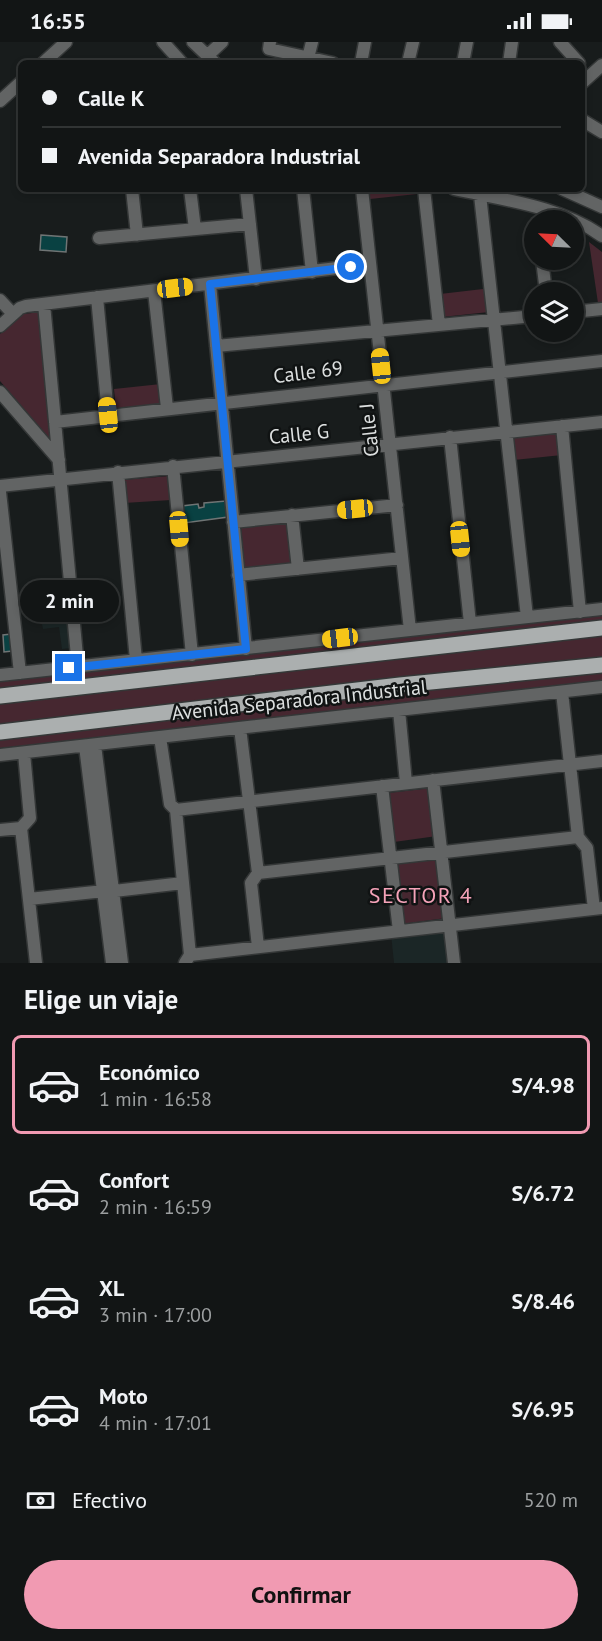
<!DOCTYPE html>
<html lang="es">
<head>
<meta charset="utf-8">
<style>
	:root { --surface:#121515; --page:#1f2222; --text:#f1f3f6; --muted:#9c9fa0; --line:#313434; --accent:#f19ab2 }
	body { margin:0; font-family:"PT Sans",sans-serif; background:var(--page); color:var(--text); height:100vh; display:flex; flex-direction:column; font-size:22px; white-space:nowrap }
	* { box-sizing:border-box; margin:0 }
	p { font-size:20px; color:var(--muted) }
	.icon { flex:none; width:33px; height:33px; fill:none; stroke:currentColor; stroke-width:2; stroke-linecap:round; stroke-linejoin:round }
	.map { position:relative; height:921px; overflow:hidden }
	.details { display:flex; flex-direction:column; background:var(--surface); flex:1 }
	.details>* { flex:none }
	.banner { position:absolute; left:18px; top:18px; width:567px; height:132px; border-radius:9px; box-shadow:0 3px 9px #0003,0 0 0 2px var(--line); display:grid; align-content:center; height:132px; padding:0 24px; background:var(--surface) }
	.needle { width:39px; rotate:294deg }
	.fabs { position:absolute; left:524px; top:168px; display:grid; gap:12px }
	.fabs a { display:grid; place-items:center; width:60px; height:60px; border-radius:50%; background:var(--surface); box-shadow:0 3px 9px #0003,0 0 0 2px var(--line); font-size:30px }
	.end { position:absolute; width:27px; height:27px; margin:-14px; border:8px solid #1a73e8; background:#fff; box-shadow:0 0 0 3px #fff }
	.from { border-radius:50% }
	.bubble { position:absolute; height:42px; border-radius:21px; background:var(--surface); box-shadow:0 3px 9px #0003,0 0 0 2px var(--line); font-size:20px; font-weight:800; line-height:42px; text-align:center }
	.car { position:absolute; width:18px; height:36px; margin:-18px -9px; border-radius:8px; box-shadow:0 0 4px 2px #0007; background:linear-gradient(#f5c518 24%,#345 0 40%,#f5c518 0 76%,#345 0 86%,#f5c518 0) }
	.banner b { display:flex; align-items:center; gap:21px; height:57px; font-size:22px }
	.banner b+b { border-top:2px solid var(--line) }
	.banner i { width:15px; height:15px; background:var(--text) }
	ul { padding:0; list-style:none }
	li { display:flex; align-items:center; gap:18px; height:99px; margin:0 12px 9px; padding:0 12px; border:3px solid transparent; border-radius:9px }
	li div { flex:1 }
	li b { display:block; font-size:22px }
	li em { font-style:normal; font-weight:800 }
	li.selected { border-color:var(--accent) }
	li>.icon { width:54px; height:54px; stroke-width:1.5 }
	h2 { padding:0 24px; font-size:27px; line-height:72px }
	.pay { display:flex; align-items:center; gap:15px; height:66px; padding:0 24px; font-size:22px }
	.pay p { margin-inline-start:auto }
	.primary-button { display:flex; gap:12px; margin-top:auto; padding:12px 24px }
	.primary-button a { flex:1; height:69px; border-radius:36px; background:var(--accent); color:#111; font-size:24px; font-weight:800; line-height:69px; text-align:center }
	.status { display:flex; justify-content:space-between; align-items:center; height:42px; padding:0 30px; background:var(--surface); direction:ltr }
	.status svg { height:16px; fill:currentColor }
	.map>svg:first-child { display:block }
	.built { fill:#1b2626 }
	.green { fill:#462730 }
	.building { fill:#094142; stroke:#6f7474; stroke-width:1.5 }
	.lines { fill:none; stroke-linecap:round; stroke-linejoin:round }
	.minor-casing { stroke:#343737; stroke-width:15 }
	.major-casing { stroke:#343737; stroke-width:18 }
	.minor { stroke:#626464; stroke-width:12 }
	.major { stroke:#abafaf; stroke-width:15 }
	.route { stroke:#1a73e8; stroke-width:8 }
	.labels { text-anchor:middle; stroke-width:5; stroke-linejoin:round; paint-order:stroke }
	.street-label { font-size:20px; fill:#dde0e0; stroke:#101313 }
	.quarter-label { font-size:22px; letter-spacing:1.5px; fill:#f5a3b9; stroke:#101313 }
</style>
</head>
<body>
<div class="status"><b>16:55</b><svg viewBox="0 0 49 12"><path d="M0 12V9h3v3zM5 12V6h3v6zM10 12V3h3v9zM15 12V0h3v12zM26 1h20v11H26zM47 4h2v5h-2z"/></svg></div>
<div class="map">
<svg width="602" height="921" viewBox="0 0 602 921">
	<rect width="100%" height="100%" fill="#181c1c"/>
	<!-- built -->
	<path class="built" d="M68 572 72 606 62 607 59 585 43 587 41 576Z
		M446 885 449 921H394L391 892Z"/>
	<!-- green -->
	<path class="green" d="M369 147H416L421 148 417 152 370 157Z
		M589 200 602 210V260L598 261Z
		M483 247 487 248 489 270 442 275 440 252Z
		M41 270 55 403 0 339V292L23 272Z
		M161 342 163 364 116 368 114 347Z
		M560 390 562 413 514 418 512 394Z
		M170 434 171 458 124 461 122 438Z
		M287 478 292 524 245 529 241 484Z
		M602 573V582L0 648V638Z
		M602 594V619L0 684V661Z
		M602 627V639L0 706V694Z
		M431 746 437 794 394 800 388 751Z
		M438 816 446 876 402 882 395 822Z"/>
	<!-- building -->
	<path class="building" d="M41 193 67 195 66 210 40 208Z
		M226 459 228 475 184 481 182 464 198 462 199 466 204 465V461Z
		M11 592 12 609 4 610 3 593Z"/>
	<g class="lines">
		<!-- minor casing -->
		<g class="minor-casing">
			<path id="minor" d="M163 0 182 21
				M193 0 215 21
				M270 0 269 7 333 21
				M560 0 579 21
				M207 14 222 0
				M308 16 312 0
				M43 21 66 0
				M361 21 365 0
				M408 21 413 0
				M463 21 467 0
				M509 21 512 0
				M582 41 602 23
				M0 59 21 40
				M582 78 602 90
				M132 147 137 193
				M190 147 195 187
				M246 147 256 237
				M303 147 312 230
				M362 147 410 588
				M424 147 439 283
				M454 147C504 158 560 164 602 194
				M562 147 602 165
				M480 153 527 575
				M99 196 250 182
				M542 218 546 250
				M210 242 246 607
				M154 249 167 366
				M97 255 108 373
				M0 258 13 272
				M44 262 78 625
				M573 270 602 267
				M0 284 20 266 26 264 370 222
				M216 304 534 274
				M0 350 59 418
				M55 380 602 319
				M562 384 580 570
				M450 395 470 581
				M173 424 192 613
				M118 430 136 618
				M0 444 602 380
				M0 450 20 631
				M292 473 298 527
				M233 480 397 463
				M238 533 402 516
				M0 633 602 567
				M562 650 578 795
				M399 668 406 741
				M240 686 258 831
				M160 695 170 762 176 768 190 913 185 921
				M95 703 122 921
				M85 704 112 921
				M0 713 602 645
				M433 738 454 921
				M382 744 399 889
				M176 768 602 719
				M21 786 36 921
				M21 786 30 776 24 711
				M0 788 21 786
				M578 795 587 806 594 867
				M258 831 578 795
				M258 831 251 841 258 905
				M114 849 183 841
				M29 857 104 849
				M190 913 602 866"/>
		</g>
		<!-- major casing -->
		<g class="major-casing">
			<path id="major" d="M0 654 602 586
				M0 690 400 643 602 623"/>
		</g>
		<!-- minor -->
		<use href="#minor" class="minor"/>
		<!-- major -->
		<use href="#major" class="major"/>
	</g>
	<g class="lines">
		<!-- route -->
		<path class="route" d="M69 626 246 607 210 242 351 225"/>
	</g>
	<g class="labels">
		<!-- street labels -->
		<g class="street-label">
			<text transform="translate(308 330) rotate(-7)" y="7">Calle 69</text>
			<text transform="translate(369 388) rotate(-96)" y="7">Calle J</text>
			<text transform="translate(299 392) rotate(-6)" y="7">Calle G</text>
			<text transform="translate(299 658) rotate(-6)" y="7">Avenida Separadora Industrial</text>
		</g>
		<!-- quarter labels -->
		<g class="quarter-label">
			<text x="421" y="861">SECTOR 4</text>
		</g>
	</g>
</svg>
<div class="fabs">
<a><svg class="needle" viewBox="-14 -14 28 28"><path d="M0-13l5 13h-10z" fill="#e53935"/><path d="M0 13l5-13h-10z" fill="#9c9fa0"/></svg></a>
<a><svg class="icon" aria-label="layers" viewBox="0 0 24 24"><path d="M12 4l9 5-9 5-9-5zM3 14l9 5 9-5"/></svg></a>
</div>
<i class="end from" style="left:351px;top:225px"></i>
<i class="end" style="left:69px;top:626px"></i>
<div class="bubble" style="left:20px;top:538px;width:99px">2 min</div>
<i class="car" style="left:175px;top:246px;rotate:83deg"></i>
<i class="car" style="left:381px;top:324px;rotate:354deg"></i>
<i class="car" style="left:108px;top:373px;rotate:354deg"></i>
<i class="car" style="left:355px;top:467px;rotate:264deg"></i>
<i class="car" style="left:179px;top:487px;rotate:175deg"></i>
<i class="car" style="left:460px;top:497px;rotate:174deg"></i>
<i class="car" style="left:340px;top:596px;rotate:263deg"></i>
<div class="banner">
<b><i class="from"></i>Calle K</b>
<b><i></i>Avenida Separadora Industrial</b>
</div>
</div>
<section class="details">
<h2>Elige un viaje</h2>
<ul>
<li class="selected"><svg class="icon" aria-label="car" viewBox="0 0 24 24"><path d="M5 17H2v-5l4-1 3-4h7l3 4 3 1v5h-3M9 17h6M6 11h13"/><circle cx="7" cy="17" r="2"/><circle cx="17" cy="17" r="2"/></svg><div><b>Económico</b><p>1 min · 16:58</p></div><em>S/4.98</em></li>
<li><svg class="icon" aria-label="car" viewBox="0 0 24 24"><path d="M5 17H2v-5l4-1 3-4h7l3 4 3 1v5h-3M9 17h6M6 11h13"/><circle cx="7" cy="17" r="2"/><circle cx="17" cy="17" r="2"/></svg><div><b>Confort</b><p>2 min · 16:59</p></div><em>S/6.72</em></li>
<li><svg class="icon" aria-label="car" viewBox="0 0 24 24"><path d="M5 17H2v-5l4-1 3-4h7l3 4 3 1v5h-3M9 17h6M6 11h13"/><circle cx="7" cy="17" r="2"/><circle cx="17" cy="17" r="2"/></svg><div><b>XL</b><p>3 min · 17:00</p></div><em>S/8.46</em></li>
<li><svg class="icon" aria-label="car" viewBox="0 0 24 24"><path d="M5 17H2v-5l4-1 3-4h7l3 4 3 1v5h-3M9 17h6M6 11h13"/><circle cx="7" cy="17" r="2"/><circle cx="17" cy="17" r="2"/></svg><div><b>Moto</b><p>4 min · 17:01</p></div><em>S/6.95</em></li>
</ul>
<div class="pay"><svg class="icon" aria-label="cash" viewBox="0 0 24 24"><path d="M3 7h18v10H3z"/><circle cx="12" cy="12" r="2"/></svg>Efectivo<p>520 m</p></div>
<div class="primary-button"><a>Confirmar</a></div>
</section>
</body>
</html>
